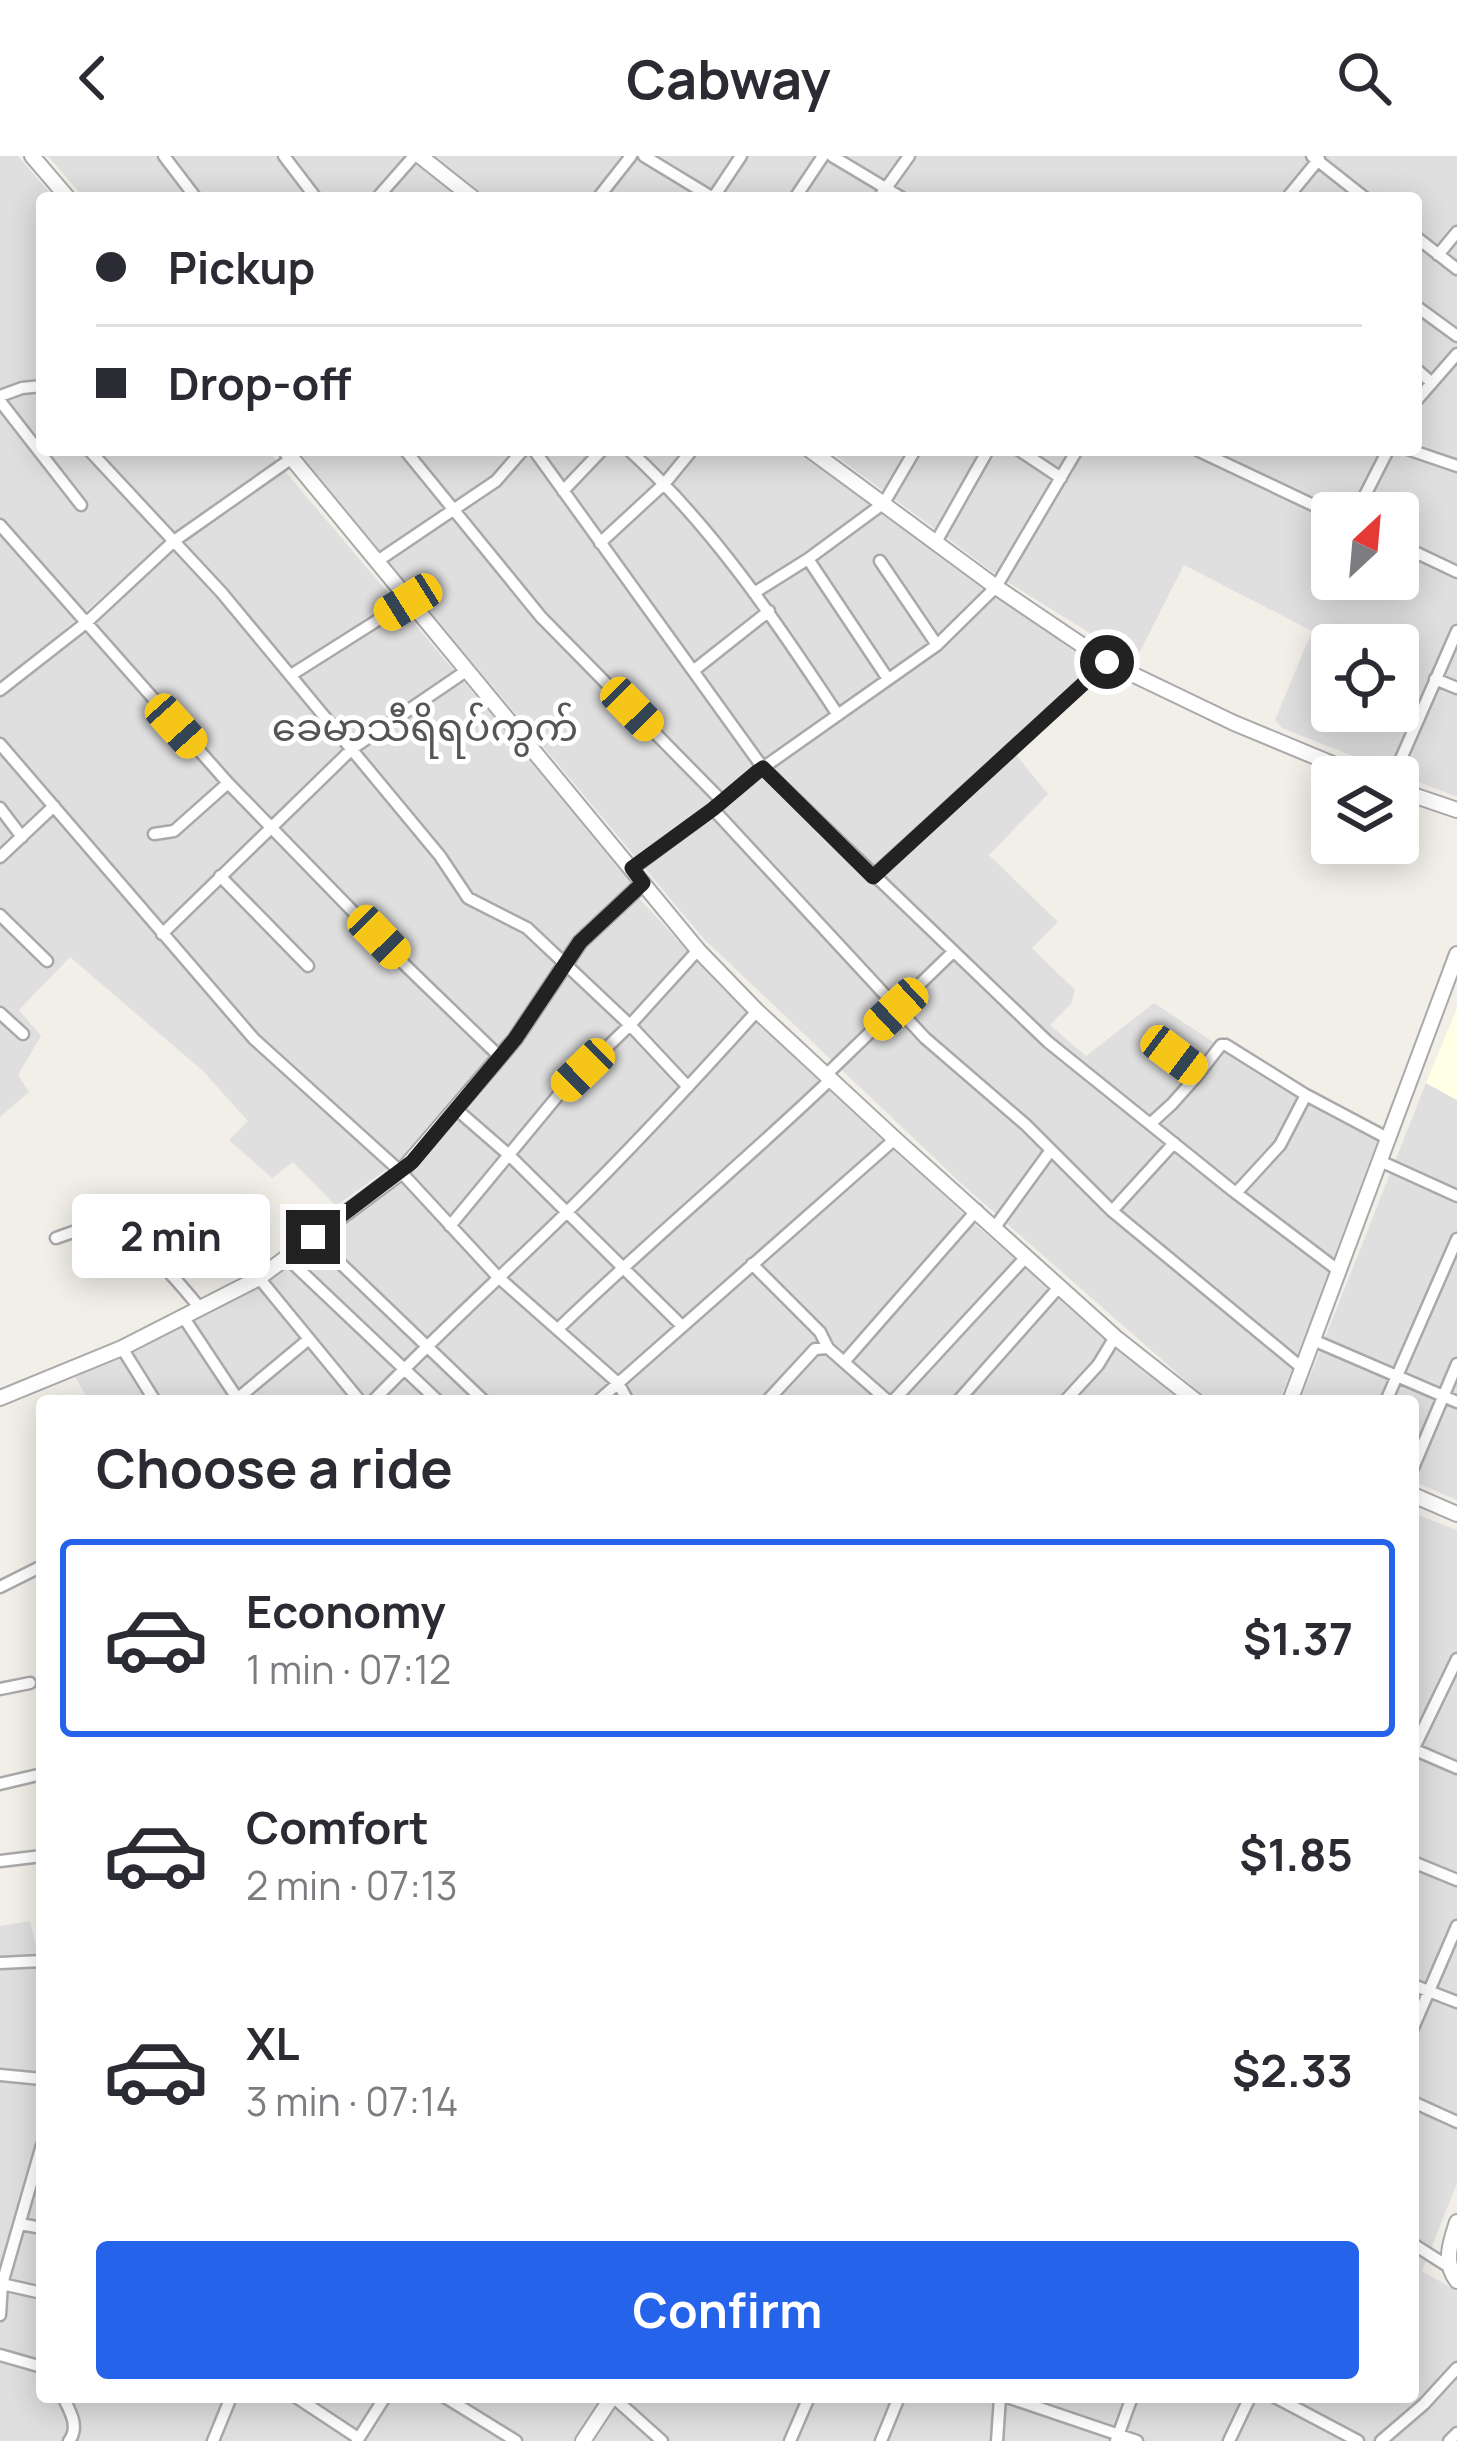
<!DOCTYPE html>
<html lang="en">
<head>
<meta charset="utf-8">
<style>
	:root { --surface:#fff; --page:#f7f7f7; --text:#2b2b33; --muted:#7c7c81; --line:#e1e1e2; --accent:#2563eb }
	body { margin:0; font-family:Manrope,"Noto Sans Myanmar",sans-serif; background:var(--page); color:var(--text); height:100vh; display:flex; flex-direction:column; font-size:45px; white-space:nowrap }
	* { box-sizing:border-box; margin:0 }
	p { font-size:39px; color:var(--muted) }
	.icon { flex:none; width:66px; height:66px; fill:none; stroke:currentColor; stroke-width:2; stroke-linecap:round; stroke-linejoin:round }
	.map { position:relative; flex:1; overflow:hidden }
	.sheet { position:absolute; left:36px; top:1239px; width:1383px; height:1008px; display:flex; flex-direction:column; background:var(--surface); border-radius:12px; box-shadow:0 6px 30px #0003 }
	.sheet>* { flex:none }
	.top-card { position:absolute; left:36px; top:36px; width:1386px; height:264px; border-radius:12px; box-shadow:0 6px 30px #0003; display:grid; align-content:center; height:264px; padding:0 60px; background:var(--surface) }
	.needle { width:78px; rotate:26deg }
	.controls { position:absolute; left:1311px; top:336px; display:grid; gap:24px }
	.controls a { display:grid; place-items:center; width:108px; height:108px; border-radius:12px; background:var(--surface); box-shadow:0 6px 30px #0003; font-size:60px }
	.end { position:absolute; width:54px; height:54px; margin:-27px; border:15px solid #222; background:#fff; box-shadow:0 0 0 6px #fff }
	.from { border-radius:50% }
	.bubble { position:absolute; height:84px; border-radius:12px; background:var(--surface); box-shadow:0 6px 30px #0003; font-size:39px; font-weight:700; line-height:84px; text-align:center }
	.car { position:absolute; width:36px; height:72px; margin:-36px -18px; border-radius:15px; box-shadow:0 0 9px 3px #0007; background:linear-gradient(#f5c518 24%,#345 0 40%,#f5c518 0 76%,#345 0 86%,#f5c518 0) }
	.top-card b { display:flex; align-items:center; gap:42px; height:114px; font-size:45px }
	.top-card b+b { border-top:3px solid var(--line) }
	.top-card i { width:30px; height:30px; background:var(--text) }
	ul { padding:0; list-style:none }
	li { display:flex; align-items:center; gap:36px; height:198px; margin:0 24px 18px; padding:0 36px; border:6px solid transparent; border-radius:12px }
	li div { flex:1 }
	li b { display:block; font-size:45px }
	li em { font-style:normal; font-weight:700 }
	li.current { border-color:var(--accent) }
	li>.icon { width:108px; height:108px; stroke-width:1.5 }
	h2 { padding:0 60px; font-size:54px; line-height:144px }
	.button { display:flex; gap:24px; margin-top:auto; padding:24px 60px }
	.button a { flex:1; height:138px; border-radius:12px; background:var(--accent); color:#fff; font-size:48px; font-weight:700; line-height:138px; text-align:center }
	header { display:flex; justify-content:space-between; align-items:center; height:156px; padding:0 60px; background:var(--surface); font-size:54px; font-weight:700 }
	.map>svg:first-child { display:block }
	.residential { fill:#e0dfdf; fill-rule:evenodd }
	.education { fill:#ffffe5 }
	.lines { fill:none; stroke-linecap:round; stroke-linejoin:round }
	.minor-casing { stroke:#a9a9a9; stroke-width:15 }
	.tertiary-casing { stroke:#a9a9a9; stroke-width:18 }
	.minor { stroke:#fff; stroke-width:10 }
	.tertiary { stroke:#fff; stroke-width:14 }
	.route { stroke:#222; stroke-width:15 }
	.labels { text-anchor:middle; stroke-width:10; stroke-linejoin:round; paint-order:stroke }
	.quarter-label { font-size:39px; fill:#555; stroke:#fff }
</style>
</head>
<body>
<header><svg class="icon" aria-label="back" viewBox="0 0 24 24"><path d="M15 5l-7 7 7 7"/></svg>Cabway<svg class="icon" aria-label="search" viewBox="0 0 24 24"><circle cx="10" cy="10" r="6"/><path d="M15 15l6 6"/></svg></header>
<div class="map">
<svg width="1457" height="2285" viewBox="0 0 1457 2285">
	<rect width="100%" height="100%" fill="#f2efe9"/>
	<!-- residential -->
	<path class="residential" d="M0 0H18L54 42H42V294H267L279 307 137 410 36 499 0 526Z
		M48 0H408L460 42H84Z
		M432 0H1457V641L1282 572 1275 564 1312 475 1184 409 1135 505 1001 422 828 294H1416V42H483ZM1332 357H1398V423H1332ZM1332 489H1398V555H1332Z
		M295 294H800L1083 502 1096 516 1012 594 1048 638 989 699 1058 766 1032 792 1075 834 1071 848 1050 869 1086 900 1154 847 1224 893 1383 986 1279 1245H1209L964 1030 704 783Z
		M283 313 632 724 629 736 582 776 444 963 409 997 336 1050 293 1006 272 1022 229 984 248 965 203 915 70 801 19 854 41 880 18 919 29 936 0 961V536L158 404Z
		M636 739 683 790 972 1066 1180 1245H89L75 1221 323 1079 413 1011 585 785Z
		M1426 927 1457 944V1344L1413 1325V1245H1300Z
		M1413 1357 1457 1374V2027L1422 2115 1457 2135V2285H592L623 2241H1413Z
		M30 1765 42 1814V2241H606L575 2285H0V1770Z"/>
	<!-- education -->
	<path class="education" d="M1457 852V944L1426 927Z"/>
	<g class="lines">
		<!-- minor casing -->
		<g class="minor-casing">
			<path id="minor" d="M164 0 196 42
				M284 0 316 42
				M644 0 713 42
				M832 0 902 42
				M1312 0 1365 42
				M377 42 414 0
				M598 42 631 0
				M713 42 741 0
				M795 42 823 0
				M879 42 909 0
				M1287 42 1319 3
				M1416 81 1457 113
				M1438 99 1457 76
				M1416 150 1457 180
				M1416 213 1432 227
				M0 240 22 232 42 230
				M0 245 81 349
				M1416 245 1457 198
				M89 294 222 437 440 700 468 742 527 772 630 869 688 931
				M405 294 541 461 722 645
				M534 294 763 612 1048 886 1232 1034 1339 1115
				M629 294C712 370 776 465 838 559
				M1019 294 1061 322
				M1197 294 1332 358
				M1410 294 1457 310
				M563 335 602 294
				M1356 357 1388 294
				M0 369 228 627 405 809 500 901
				M936 386 988 294
				M600 387 665 327 692 294
				M1398 388 1457 416
				M808 403 888 523
				M880 405 937 489
				M376 406 496 325 523 294
				M754 437 808 403 884 347 915 294
				M693 515 769 455
				M291 519 408 445
				M1435 523 1457 532
				M0 534 87 466 174 385 292 302
				M0 588 254 883 401 1016 498 1121 618 1227 628 1245
				M1393 621 1457 475
				M0 652 22 681
				M713 653 925 882 1026 969 1112 1055 1302 1212
				M154 678 174 675 228 627
				M0 701 54 650
				M632 713 713 653 757 616 937 489 996 431 1077 294
				M220 720 308 810
				M873 720 1107 506
				M0 759 47 805
				M162 778 353 592 466 515
				M0 857 23 878
				M826 919 953 796
				M1196 921 1221 889H1226L1306 939 1280 989 1236 1037
				M1306 939 1389 983
				M456 953 510 1000 682 1170
				M1150 968 1172 948 1196 921V914L1153 883
				M1380 1005 1457 1040
				M1112 1055 1174 987
				M450 1070 560 937 630 869 698 794
				M995 1071 1051 994
				M313 1081 484 1245
				M56 1082C68 1078 81 1072 93 1071 134 1068 176 1124 200 1152
				M286 1101 438 1245
				M752 1108 820 1176 828 1192
				M259 1122 360 1245
				M184 1162 239 1245
				M559 1172C647 1087 742 1008 831 923
				M1313 1184 1457 1246
				M122 1192 155 1245
				M844 1206 977 1054
				M237 1243 309 1183
				M373 1245C435 1180 502 1120 566 1057 632 992 695 924 757 855
				M598 1245 895 983
				M767 1245 815 1193 828 1192 888 1245
				M893 1245 1026 1101
				M958 1245 1060 1130
				M1065 1245 1098 1209 1115 1181
				M1386 1245 1457 1083
				M1413 1312 1457 1208
				M0 1431 42 1410
				M0 1533 30 1527
				M1413 1593 1457 1612
				M1413 1594 1457 1503
				M0 1628 42 1618
				M0 1705 42 1700
				M1413 1706 1457 1724
				M0 1807 42 1805
				M1413 1829 1457 1846
				M1413 1872 1457 1770
				M0 1919 42 1923
				M1413 1946 1457 1966
				M42 1989 2 2128 42 2137
				M20 2068 42 2072
				M1413 2088 1449 2111
				M0 2159 2 2128
				M0 2199 42 2211
				M63 2241C70 2255 80 2271 69 2285
				M296 2241 358 2282
				M445 2241 516 2285
				M613 2241 662 2285
				M1007 2241 1137 2285
				M1275 2241 1358 2285
				M213 2285 231 2241
				M357 2285 385 2241
				M790 2285 809 2241
				M881 2285 899 2241
				M997 2285 1000 2241
				M1116 2285 1132 2241
				M1229 2285 1250 2241
				M1381 2285 1424 2248 1457 2212
				M1449 2285 1457 2277"/>
		</g>
		<!-- tertiary casing -->
		<g class="tertiary-casing">
			<path id="tertiary" d="M32 0 68 42
				M420 0 473 42
				M285 294 698 794 757 855 895 983 1115 1181 1196 1245
				M810 294 996 431 1107 506 1234 567 1364 621
				M1398 634 1457 654
				M0 1242 122 1192 259 1122 401 1016 515 883 580 786 643 727
				M1290 1245 1457 798
				M1413 1339 1457 1358
				M1457 2066C1450 2087 1443 2107 1457 2125
				M583 2285 612 2241"/>
		</g>
		<!-- minor -->
		<use href="#minor" class="minor"/>
		<!-- tertiary -->
		<use href="#tertiary" class="tertiary"/>
	</g>
	<g class="lines">
		<!-- route -->
		<path class="route" d="M313 1081 412 1006 515 883 580 786 643 727 632 712 713 653 757 616 763 612 873 721 1107 506"/>
	</g>
	<g class="labels">
		<!-- quarter labels -->
		<g class="quarter-label">
			<text x="425" y="585">ခေမာသီရိရပ်ကွက်</text>
		</g>
	</g>
</svg>
<div class="controls">
<a><svg class="needle" viewBox="-14 -14 28 28"><path d="M0-13l5 13h-10z" fill="#e53935"/><path d="M0 13l5-13h-10z" fill="#7c7c81"/></svg></a>
<a><svg class="icon" aria-label="locate" viewBox="0 0 24 24"><circle cx="12" cy="12" r="6"/><path d="M12 2v4M12 18v4M2 12h4M18 12h4"/></svg></a>
<a><svg class="icon" aria-label="layers" viewBox="0 0 24 24"><path d="M12 4l9 5-9 5-9-5zM3 14l9 5 9-5"/></svg></a>
</div>
<i class="end from" style="left:1107px;top:506px"></i>
<i class="end" style="left:313px;top:1081px"></i>
<div class="bubble" style="left:72px;top:1038px;width:198px">2 min</div>
<i class="car" style="left:408px;top:446px;rotate:238deg"></i>
<i class="car" style="left:632px;top:553px;rotate:136deg"></i>
<i class="car" style="left:176px;top:570px;rotate:138deg"></i>
<i class="car" style="left:379px;top:781px;rotate:136deg"></i>
<i class="car" style="left:896px;top:853px;rotate:227deg"></i>
<i class="car" style="left:1174px;top:899px;rotate:127deg"></i>
<i class="car" style="left:583px;top:914px;rotate:226deg"></i>
<div class="top-card">
<b><i class="from"></i>Pickup</b>
<b><i></i>Drop-off</b>
</div>
<section class="sheet">
<h2>Choose a ride</h2>
<ul>
<li class="current"><svg class="icon" aria-label="car" viewBox="0 0 24 24"><path d="M5 17H2v-5l4-1 3-4h7l3 4 3 1v5h-3M9 17h6M6 11h13"/><circle cx="7" cy="17" r="2"/><circle cx="17" cy="17" r="2"/></svg><div><b>Economy</b><p>1 min · 07:12</p></div><em>$1.37</em></li>
<li><svg class="icon" aria-label="car" viewBox="0 0 24 24"><path d="M5 17H2v-5l4-1 3-4h7l3 4 3 1v5h-3M9 17h6M6 11h13"/><circle cx="7" cy="17" r="2"/><circle cx="17" cy="17" r="2"/></svg><div><b>Comfort</b><p>2 min · 07:13</p></div><em>$1.85</em></li>
<li><svg class="icon" aria-label="car" viewBox="0 0 24 24"><path d="M5 17H2v-5l4-1 3-4h7l3 4 3 1v5h-3M9 17h6M6 11h13"/><circle cx="7" cy="17" r="2"/><circle cx="17" cy="17" r="2"/></svg><div><b>XL</b><p>3 min · 07:14</p></div><em>$2.33</em></li>
</ul>
<div class="button"><a>Confirm</a></div>
</section>
</div>
</body>
</html>
